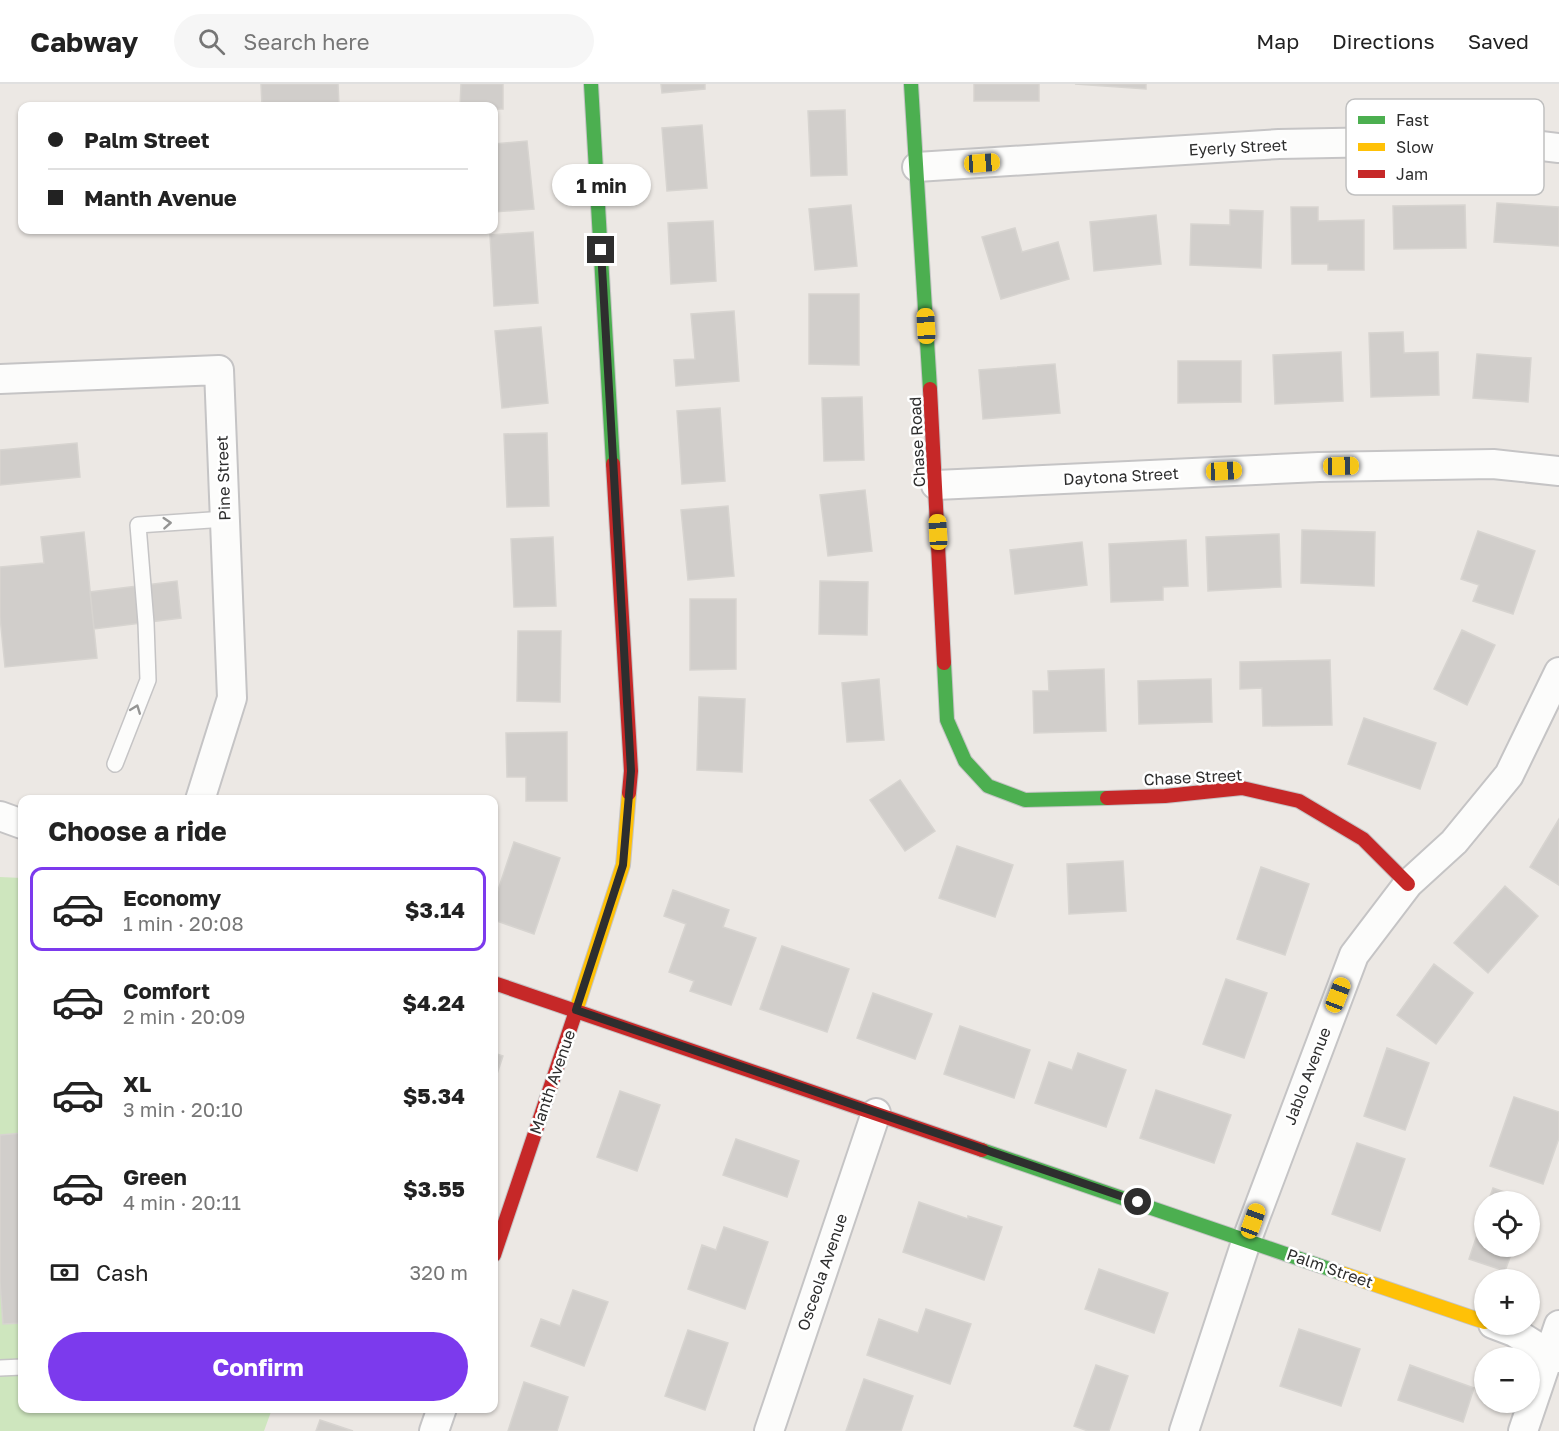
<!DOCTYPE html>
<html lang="en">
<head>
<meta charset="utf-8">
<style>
	:root { --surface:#fff; --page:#f6f6f6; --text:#222; --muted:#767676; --line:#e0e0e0; --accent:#7c3aed }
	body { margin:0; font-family:"Golos Text",sans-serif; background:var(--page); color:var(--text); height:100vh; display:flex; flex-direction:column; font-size:22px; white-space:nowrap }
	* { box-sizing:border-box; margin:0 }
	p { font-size:20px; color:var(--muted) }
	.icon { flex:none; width:33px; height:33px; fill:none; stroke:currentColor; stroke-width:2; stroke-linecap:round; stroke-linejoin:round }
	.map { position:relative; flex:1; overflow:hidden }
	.details { position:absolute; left:18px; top:711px; width:480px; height:618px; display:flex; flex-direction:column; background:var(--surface); border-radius:12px; box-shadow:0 2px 4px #0004 }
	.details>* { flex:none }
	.top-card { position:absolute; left:18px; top:18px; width:480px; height:132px; border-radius:12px; box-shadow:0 2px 4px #0004; display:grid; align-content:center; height:132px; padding:0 30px; background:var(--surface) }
	.fabs { position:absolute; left:1474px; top:1107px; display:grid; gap:12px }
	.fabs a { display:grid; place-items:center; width:66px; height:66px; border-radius:50%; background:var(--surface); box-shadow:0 2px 4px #0004; font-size:30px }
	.end { position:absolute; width:27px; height:27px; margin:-14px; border:8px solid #2e2e2e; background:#fff; box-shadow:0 0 0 3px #fff }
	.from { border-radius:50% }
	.bubble { position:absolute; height:42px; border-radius:21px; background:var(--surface); box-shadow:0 2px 4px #0004; font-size:20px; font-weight:700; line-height:42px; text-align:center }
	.car { position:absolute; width:18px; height:36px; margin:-18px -9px; border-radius:8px; box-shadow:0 0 4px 2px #0007; background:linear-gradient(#f5c518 24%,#345 0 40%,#f5c518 0 76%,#345 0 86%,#f5c518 0) }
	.top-card b { display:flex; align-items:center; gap:21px; height:57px; font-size:22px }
	.top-card b+b { border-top:2px solid var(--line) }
	.top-card i { width:15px; height:15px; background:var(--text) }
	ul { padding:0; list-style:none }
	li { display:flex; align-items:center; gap:18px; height:84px; margin:0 12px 9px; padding:0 18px; border:3px solid transparent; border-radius:12px }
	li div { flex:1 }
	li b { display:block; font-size:22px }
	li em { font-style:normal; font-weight:700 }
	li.active { border-color:var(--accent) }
	li>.icon { width:54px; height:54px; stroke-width:1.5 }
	h2 { padding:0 30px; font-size:27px; line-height:72px }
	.pay { display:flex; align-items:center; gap:15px; height:66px; padding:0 30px; font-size:22px }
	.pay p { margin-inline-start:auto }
	.action { display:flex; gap:12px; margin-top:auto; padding:12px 30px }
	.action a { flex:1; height:69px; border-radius:36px; background:var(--accent); color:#fff; font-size:24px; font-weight:700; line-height:69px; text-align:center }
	header { display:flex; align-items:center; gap:36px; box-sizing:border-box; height:84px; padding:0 30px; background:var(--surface); border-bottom:2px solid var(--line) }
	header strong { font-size:28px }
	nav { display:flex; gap:33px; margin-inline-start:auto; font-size:21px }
	.search { width:420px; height:54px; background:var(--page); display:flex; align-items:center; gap:15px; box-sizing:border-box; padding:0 21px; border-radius:33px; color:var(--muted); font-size:22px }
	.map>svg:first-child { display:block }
	.green { fill:#cee6be }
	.building { fill:#d1cecb; stroke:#d7d4d0; stroke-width:1.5 }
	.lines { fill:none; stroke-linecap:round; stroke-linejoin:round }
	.lane-casing { stroke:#c5c4c5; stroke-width:18 }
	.street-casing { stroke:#c5c4c5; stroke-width:32 }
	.fast-casing { stroke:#c5c4c5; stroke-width:16 }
	.slow-casing { stroke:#c5c4c5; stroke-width:16 }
	.jam-casing { stroke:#c5c4c5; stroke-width:16 }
	.lane { stroke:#fcfcfb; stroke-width:15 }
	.street { stroke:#fcfcfb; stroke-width:28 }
	.fast { stroke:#4caf50; stroke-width:14 }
	.slow { stroke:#ffc107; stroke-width:14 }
	.jam { stroke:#c62828; stroke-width:14 }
	.oneway { stroke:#959594 }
	.route { stroke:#2e2e2e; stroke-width:8 }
	.labels { text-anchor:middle; stroke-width:5; stroke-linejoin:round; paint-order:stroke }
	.street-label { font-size:16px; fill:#2e2e2e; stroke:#fff }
	.key { fill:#fff; stroke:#c0c0c0; stroke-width:1.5 }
	.key-label { font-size:16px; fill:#2e2e2e }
</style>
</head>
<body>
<header>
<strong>Cabway</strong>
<div class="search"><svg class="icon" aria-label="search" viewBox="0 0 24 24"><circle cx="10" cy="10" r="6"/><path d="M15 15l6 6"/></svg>Search here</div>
<nav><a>Map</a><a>Directions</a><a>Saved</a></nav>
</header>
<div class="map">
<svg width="1559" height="1347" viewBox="0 0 1559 1347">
	<rect width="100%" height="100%" fill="#ece8e4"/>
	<!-- green -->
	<path class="green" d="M0 793 22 794V1324L272 1325 264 1347H0Z"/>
	<!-- building -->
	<path class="building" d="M261 0H338L339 22H262Z
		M461 0H503V25H494V22H460Z
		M661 0H705V5L662 9Z
		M974 0H1039V17H974Z
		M1075 0H1146V5Z
		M845 26 847 91 811 92 808 27Z
		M702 41 707 104 667 107 662 44Z
		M527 57 534 125 494 128V60Z
		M1497 119 1559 123V162L1494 158Z
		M851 121 857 182 815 186 809 125Z
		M1465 121 1466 164 1394 165 1393 122Z
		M1291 123H1318V137L1364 136V186H1328V180H1292Z
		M1230 126 1263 127 1261 184 1190 181 1191 140 1230 141Z
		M1156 131 1161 180 1094 187 1090 138Z
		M713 137 716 197 671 200 668 139Z
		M1015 144 1022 168 1058 158 1069 195 1001 215 982 153Z
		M533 148 538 219 494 222 490 151Z
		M809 210H859V281L809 280Z
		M734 227 739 297 676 302 674 276 695 275 691 230Z
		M541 243 548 319 502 324 495 247Z
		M1403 248 1404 269 1438 268 1439 311 1371 313 1369 249Z
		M1341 268 1343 317 1275 320 1273 271Z
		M1477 270 1531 274 1528 318 1473 314Z
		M1178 277H1241V318L1178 319Z
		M1055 280 1060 329 983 335 979 286Z
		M862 313 864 376 824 377 822 314Z
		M720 324 725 397 682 400 677 327Z
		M547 349 549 422 507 423 504 350Z
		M77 359 80 393 0 401V366Z
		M865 406 872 467 828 472 820 411Z
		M728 422 734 492 688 496 681 426Z
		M1302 446 1375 448 1374 502 1301 499Z
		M1478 447 1535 467 1513 530 1473 517 1479 501 1461 495Z
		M84 448 97 574 5 583 0 533V483L44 479 41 453Z
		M1279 450 1281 503 1208 507 1206 453Z
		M553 453 556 522 514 523 511 455Z
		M1186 456 1188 502 1163 503V516L1111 518 1109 460Z
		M1082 458 1087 501 1015 510 1010 466Z
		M177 497 181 534 94 545 90 508Z
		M820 497 868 498 867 551 819 550Z
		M690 515H736V585L690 586Z
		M1462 546 1495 561 1467 621 1434 605Z
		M518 547H561L560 618 517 617Z
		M1330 576 1332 641 1263 642 1262 604 1240 605V578Z
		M1104 585 1106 647 1034 649 1033 607H1049L1048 587Z
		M879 595 884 656 847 658 842 599Z
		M1211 595 1212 638 1139 640 1138 597Z
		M699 613 745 615 742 688 697 686Z
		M1364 634 1436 659 1420 705 1348 680Z
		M567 648V717H526V693H507L506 649Z
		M900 696 935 747 905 767 870 716Z
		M1559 735V801L1530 783Z
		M514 758 560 774 534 850 494 836V818Z
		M957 762 1013 781 995 833 939 814Z
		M1123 777 1126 827 1069 830 1067 780Z
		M1261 783 1309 800 1285 871 1237 855Z
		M1505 802 1538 832 1488 889 1454 859Z
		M673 806 729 826 723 843 756 854 731 921 690 907 694 897 669 888 686 840 664 832Z
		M782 862 849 885 827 948 760 925Z
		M1434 880 1473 909 1436 960 1397 931Z
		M1226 895 1267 909 1244 974 1203 960Z
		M873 909 932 930 915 975 857 954Z
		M960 942 1030 966 1014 1014 944 990Z
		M1387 964 1429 979 1405 1046 1364 1032Z
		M494 969 503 972 494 999Z
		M1078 969 1126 986 1106 1043 1035 1019 1049 978 1072 986Z
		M1156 1006 1231 1031 1214 1079 1140 1054Z
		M620 1007 660 1021 637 1087 597 1073Z
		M1514 1013 1559 1028V1054L1543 1100 1490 1082Z
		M22 1049V1239L3 1240 0 1198V1051Z
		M736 1055 799 1077 787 1113 723 1091Z
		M1357 1059 1405 1075 1380 1147 1332 1130Z
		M1493 1104 1530 1117 1529 1118H1488Z
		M919 1118 968 1135V1132L1002 1143 984 1196 903 1168Z
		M1485 1127V1162H1514L1505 1187 1469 1175Z
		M724 1143 768 1158 745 1225 688 1205 702 1161 716 1166Z
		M1099 1185 1168 1209 1154 1249 1085 1225Z
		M573 1206 608 1218 584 1282 531 1262 541 1235 560 1242Z
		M926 1225 971 1240 950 1300 867 1271 879 1235 918 1249Z
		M1299 1245 1360 1265 1341 1322 1280 1302Z
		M688 1246 728 1259 705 1326 665 1312Z
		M1096 1281 1128 1292 1109 1347H1088L1074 1342Z
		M1410 1281 1474 1304 1463 1338 1398 1316Z
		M864 1295 913 1312 901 1347H846Z
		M524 1298 568 1313 557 1347H508Z
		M320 1336 353 1347H316Z"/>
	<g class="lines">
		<!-- lane casing -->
		<g class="lane-casing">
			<path id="lane" d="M115 680 148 596 146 539 138 441 225 435
				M0 1284 22 1283"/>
		</g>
		<!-- street casing -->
		<g class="street-casing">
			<path id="street" d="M917 83 1279 60 1492 56 1559 64
				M0 295 219 286 232 614 200 716
				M936 401 1319 383 1493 380 1559 387
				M0 732 22 740
				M1493 1240 1514 1248 1549 1270 1559 1274
				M434 1347 442 1324
				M769 1347 876 1029
				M1184 1347 1247 1155 1354 871 1408 800 1454 758 1509 691 1559 588
				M1523 1347 1559 1241"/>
		</g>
		<!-- fast casing -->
		<g class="fast-casing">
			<path id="fast" d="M591 0 613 380
				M911 0 930 305
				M944 579 947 636 965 677 988 702 1025 716 1107 714
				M982 1066 1341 1189"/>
		</g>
		<!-- slow casing -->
		<g class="slow-casing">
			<path id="slow" d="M574 933 623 781 629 709
				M1341 1189 1485 1238"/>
		</g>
		<!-- jam casing -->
		<g class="jam-casing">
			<path id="jam" d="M930 305 944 579
				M613 380 631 687 629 709
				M1107 714 1165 712 1242 704 1299 717 1363 755 1408 800
				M494 899 982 1066
				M494 1171 574 933"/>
		</g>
		<!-- lane -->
		<use href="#lane" class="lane"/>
		<!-- street -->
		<use href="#street" class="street"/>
		<!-- fast -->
		<use href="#fast" class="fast"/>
		<!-- slow -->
		<use href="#slow" class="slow"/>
		<!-- jam -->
		<use href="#jam" class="jam"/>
	</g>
	<!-- one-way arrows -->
	<defs><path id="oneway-chevron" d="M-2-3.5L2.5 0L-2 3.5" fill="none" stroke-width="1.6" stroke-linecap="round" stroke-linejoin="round" transform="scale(1.5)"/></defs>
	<g class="oneway">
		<use href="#oneway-chevron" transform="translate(167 439) rotate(-4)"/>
		<use href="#oneway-chevron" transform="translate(136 625) rotate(-69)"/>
	</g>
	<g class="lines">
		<!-- route -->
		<path class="route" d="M601 166 631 687 623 781 576 926 1138 1118"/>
	</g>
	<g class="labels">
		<!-- street labels -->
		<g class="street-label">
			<text transform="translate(1238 63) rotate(-3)" y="6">Eyerly Street</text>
			<text transform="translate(917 358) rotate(-93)" y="6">Chase Road</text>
			<text transform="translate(1121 392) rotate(-3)" y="6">Daytona Street</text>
			<text transform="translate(223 394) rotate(-92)" y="6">Pine Street</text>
			<text transform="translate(1193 693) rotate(-3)" y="6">Chase Street</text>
			<text transform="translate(1307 992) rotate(-69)" y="6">Jablo Avenue</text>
			<text transform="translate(552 998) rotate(-71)" y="6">Manth Avenue</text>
			<text transform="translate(1330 1184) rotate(19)" y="6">Palm Street</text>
			<text transform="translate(822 1188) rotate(-71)" y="6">Osceola Avenue</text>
		</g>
	</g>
	<!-- legend -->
	<rect x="1346" y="15" width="198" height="96" rx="9" class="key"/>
	<rect x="1358" y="32" width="27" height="8" fill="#4caf50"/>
	<rect x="1358" y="59" width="27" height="8" fill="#ffc107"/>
	<rect x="1358" y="86" width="27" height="8" fill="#c62828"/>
	<g class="key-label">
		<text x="1396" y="42">Fast</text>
		<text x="1396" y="69">Slow</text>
		<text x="1396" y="96">Jam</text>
	</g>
</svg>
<div class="fabs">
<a><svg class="icon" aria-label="locate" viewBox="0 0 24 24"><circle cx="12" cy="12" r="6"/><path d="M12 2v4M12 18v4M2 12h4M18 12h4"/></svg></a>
<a>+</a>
<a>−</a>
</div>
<i class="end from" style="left:1138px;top:1118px"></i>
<i class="end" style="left:601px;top:166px"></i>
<div class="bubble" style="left:552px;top:80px;width:99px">1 min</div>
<i class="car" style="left:982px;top:79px;rotate:86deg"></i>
<i class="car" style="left:926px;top:242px;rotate:357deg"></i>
<i class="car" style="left:1341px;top:382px;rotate:89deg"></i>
<i class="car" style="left:1224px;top:387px;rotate:87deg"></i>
<i class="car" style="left:938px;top:448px;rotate:357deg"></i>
<i class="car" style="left:1338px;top:911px;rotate:21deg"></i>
<i class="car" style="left:1253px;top:1137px;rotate:20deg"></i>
<div class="top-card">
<b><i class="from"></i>Palm Street</b>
<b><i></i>Manth Avenue</b>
</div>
<section class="details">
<h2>Choose a ride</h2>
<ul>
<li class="active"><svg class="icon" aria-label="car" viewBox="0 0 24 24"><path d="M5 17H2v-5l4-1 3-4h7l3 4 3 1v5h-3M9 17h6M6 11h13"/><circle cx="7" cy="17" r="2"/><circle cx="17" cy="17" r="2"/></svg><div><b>Economy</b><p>1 min · 20:08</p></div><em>$3.14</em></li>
<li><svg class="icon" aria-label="car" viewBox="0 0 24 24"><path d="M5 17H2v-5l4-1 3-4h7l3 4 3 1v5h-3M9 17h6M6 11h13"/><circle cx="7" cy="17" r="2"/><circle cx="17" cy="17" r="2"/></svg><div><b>Comfort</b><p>2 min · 20:09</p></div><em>$4.24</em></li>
<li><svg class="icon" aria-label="car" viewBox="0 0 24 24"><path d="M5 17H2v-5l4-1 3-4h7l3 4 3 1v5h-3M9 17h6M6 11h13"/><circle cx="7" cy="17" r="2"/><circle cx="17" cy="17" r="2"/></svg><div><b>XL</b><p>3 min · 20:10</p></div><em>$5.34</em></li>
<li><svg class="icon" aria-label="car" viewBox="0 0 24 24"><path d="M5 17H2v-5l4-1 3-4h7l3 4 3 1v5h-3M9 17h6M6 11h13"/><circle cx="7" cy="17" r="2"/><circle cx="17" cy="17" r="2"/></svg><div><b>Green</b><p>4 min · 20:11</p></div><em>$3.55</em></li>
</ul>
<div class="pay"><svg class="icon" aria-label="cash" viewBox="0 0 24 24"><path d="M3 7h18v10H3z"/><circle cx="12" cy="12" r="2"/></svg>Cash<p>320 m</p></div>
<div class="action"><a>Confirm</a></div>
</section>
</div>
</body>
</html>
